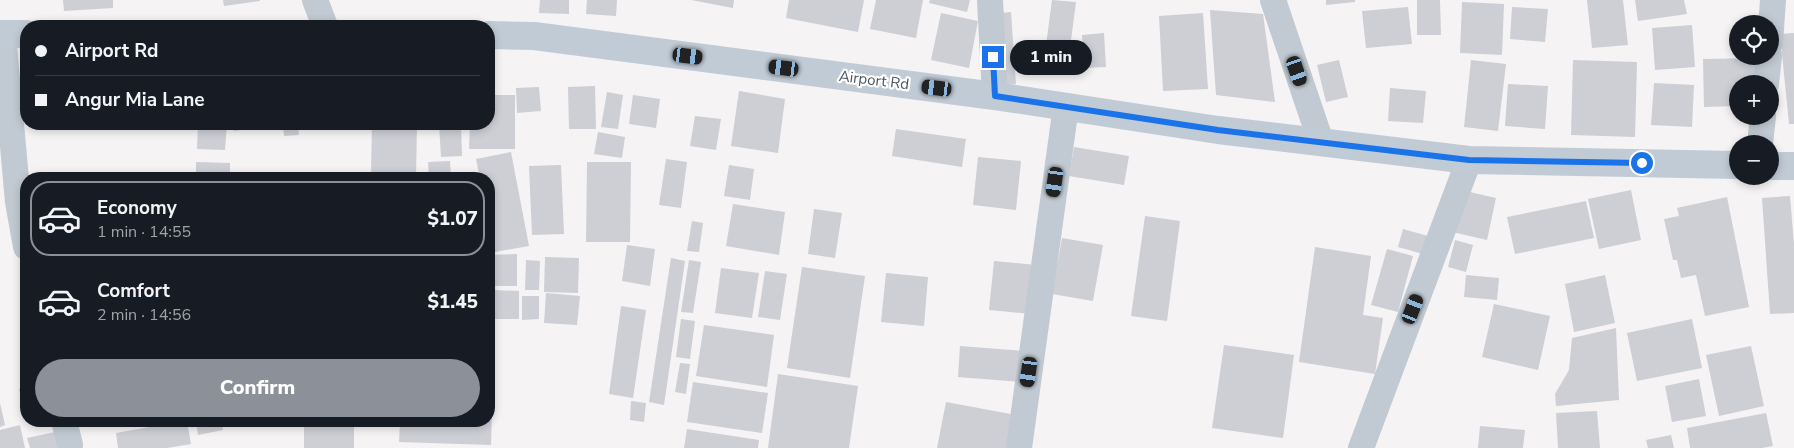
<!DOCTYPE html>
<html lang="en">
<head>
<meta charset="utf-8">
<style>
	:root { --surface:#171b24; --page:#20242c; --text:#f1f3f6; --muted:#9ea1a6; --line:#363941; --accent:#8c9099 }
	body { margin:0; font-family:"Nunito Sans",sans-serif; background:var(--page); color:var(--text); height:100vh; display:flex; flex-direction:column; font-size:19px; white-space:nowrap }
	* { box-sizing:border-box; margin:0 }
	p { font-size:16px; color:var(--muted) }
	.icon { flex:none; width:28px; height:28px; fill:none; stroke:currentColor; stroke-width:2; stroke-linecap:round; stroke-linejoin:round }
	.map { position:relative; flex:1; overflow:hidden }
	.panel { position:absolute; left:20px; top:172px; width:475px; height:255px; display:flex; flex-direction:column; background:var(--surface); border-radius:20px; box-shadow:0 2px 8px #0003 }
	.panel>* { flex:none }
	.banner { position:absolute; left:20px; top:20px; width:475px; height:110px; border-radius:20px; box-shadow:0 2px 8px #0003; display:grid; align-content:center; height:110px; padding:0 15px; background:var(--surface) }
	.fabs { position:absolute; left:1729px; top:15px; display:grid; gap:10px }
	.fabs a { display:grid; place-items:center; width:50px; height:50px; border-radius:50%; background:var(--surface); box-shadow:0 2px 8px #0003; font-size:25px }
	.end { position:absolute; width:22px; height:22px; margin:-11px; border:6px solid #1a73e8; background:#fff; box-shadow:0 0 0 2px #fff }
	.from { border-radius:50% }
	.bubble { position:absolute; height:35px; border-radius:18px; background:var(--surface); box-shadow:0 2px 8px #0003; font-size:16px; font-weight:800; line-height:35px; text-align:center }
	.car { position:absolute; width:15px; height:30px; margin:-15px -8px; border-radius:6px; box-shadow:0 0 4px 1px #0007; background:linear-gradient(#222 24%,#8ab4d8 0 40%,#222 0 76%,#8ab4d8 0 86%,#222 0) }
	.banner b { display:flex; align-items:center; gap:18px; height:48px; font-size:19px }
	.banner b+b { border-top:1px solid var(--line) }
	.banner i { width:12px; height:12px; background:var(--text) }
	ul { padding:9px 0 0; list-style:none }
	li { display:flex; align-items:center; gap:15px; height:75px; margin:0 10px 8px; padding:0 5px; border:2px solid transparent; border-radius:20px }
	li div { flex:1 }
	li b { display:block; font-size:19px }
	li em { font-style:normal; font-weight:800 }
	li.active { border-color:var(--accent) }
	li>.icon { width:45px; height:45px; stroke-width:1.5 }
	.primary-button { display:flex; gap:10px; margin-top:auto; padding:10px 15px }
	.primary-button a { flex:1; height:58px; border-radius:30px; background:var(--accent); color:#fff; font-size:20px; font-weight:800; line-height:58px; text-align:center }
	.map>svg:first-child { display:block }
	.building { fill:#cdcfd5 }
	.lines { fill:none; stroke-linecap:round; stroke-linejoin:round }
	.street { stroke:#c1cad2; stroke-width:26 }
	.secondary { stroke:#c1cbd6; stroke-width:28 }
	.route { stroke:#1a73e8; stroke-width:6 }
	.labels { text-anchor:middle; stroke-width:4.5; stroke-linejoin:round; paint-order:stroke }
	.street-label { font-size:15px; fill:#4a5661; stroke:#fff }
</style>
</head>
<body>
<div class="map">
<svg width="1794" height="448" viewBox="0 0 1794 448">
	<rect width="100%" height="100%" fill="#f5f3f3"/>
	<!-- building -->
	<path class="building" d="M63 0H113V8L64 11Z
		M223 0H260V1L224 6Z
		M540 0H569V14L539 13Z
		M587 0H617L616 16 586 14Z
		M691 0H734L733 8Z
		M789 0H864L858 32 786 18Z
		M876 0H923L916 38 870 29Z
		M930 0H970L967 12 929 3Z
		M1052 0 1076 2 1068 63 1044 60Z
		M1326 0H1355V2L1326 5Z
		M1417 0H1440L1441 35H1417Z
		M1587 0H1623L1628 45 1592 48Z
		M1635 0H1684L1687 14 1638 21Z
		M1462 2 1504 4 1502 55 1460 53Z
		M1408 7 1412 44 1366 48 1362 11Z
		M1512 7 1548 9 1545 42 1510 39Z
		M1210 10 1263 14 1275 102 1216 95Z
		M1011 12 1016 84 997 86 992 14Z
		M941 13 978 21 969 68 931 60Z
		M1203 13 1208 89 1163 91 1159 16Z
		M1692 25 1695 67 1655 70 1652 28Z
		M1104 33 1106 67 1085 68 1082 35Z
		M1794 33V124H1789L1780 34Z
		M1760 58 1761 84H1738V106L1704 107 1703 59Z
		M1339 60 1348 97 1326 102 1317 65Z
		M1471 60 1506 64 1498 131 1464 127Z
		M1573 60 1637 62 1635 137 1571 135Z
		M1654 83 1694 85 1692 127 1651 125Z
		M1508 84 1548 86 1545 129 1505 126Z
		M595 86 596 129H569L568 87Z
		M539 87 541 111 517 113 516 88Z
		M1390 88 1426 91 1423 123 1388 121Z
		M739 91 785 99 778 153 731 146Z
		M607 92 623 95 618 129 601 127Z
		M489 95H515V149H469L470 124H489Z
		M633 95 660 99 656 128 629 124Z
		M695 116 721 119 716 150 690 146Z
		M198 124H227L225 150 197 149Z
		M233 124H269L270 126 234 131Z
		M283 124H298L299 135 284 136Z
		M372 124H417L416 176 371 175Z
		M439 124H461L462 156 441 157Z
		M896 129 966 139 962 167 892 156Z
		M598 132 625 137 622 158 594 154Z
		M1074 147 1129 156 1124 185 1069 176Z
		M511 152 529 246 495 252 489 223V179H480L476 159Z
		M978 157 1021 161 1016 210 973 205Z
		M666 159 687 162 681 208 659 205Z
		M450 161 451 179H429L428 162Z
		M196 162 230 163V179H196Z
		M587 162H631L630 242H586Z
		M561 165 564 234 532 235 529 166Z
		M729 165 754 169 750 200 724 196Z
		M1461 190 1496 198 1487 240 1452 232Z
		M1631 190 1641 240 1599 249 1588 199Z
		M1790 196 1794 244V313L1770 314 1762 198Z
		M1727 197 1749 307 1705 316 1696 275 1681 278 1677 260H1673L1664 219 1679 216 1677 208Z
		M1586 201 1594 238 1515 254 1507 217Z
		M733 204 785 212 779 255 726 246Z
		M814 209 842 213 835 258 808 254Z
		M1145 216 1180 221 1167 321 1131 316Z
		M692 221 703 223 699 252 687 251Z
		M1403 229 1428 236 1423 254 1398 247Z
		M1062 238 1103 245 1093 301 1052 294Z
		M1455 240 1473 245 1466 272 1448 267Z
		M627 245 655 249 650 286 622 281Z
		M1315 247 1371 256 1363 315 1383 318 1375 374 1299 362Z
		M1387 249 1413 256 1398 312 1371 305Z
		M517 254V286H490L489 255Z
		M545 257 579 258 578 293 544 292Z
		M671 258 685 261 664 405 649 402Z
		M526 260 540 261 539 290H525Z
		M689 260 701 262 693 313 681 312Z
		M994 261 1036 265 1032 314 989 310Z
		M802 267 865 276 850 378 787 368Z
		M721 268 759 273 752 318 715 313Z
		M765 271 787 274 780 320 758 317Z
		M886 273 928 277 924 326 881 322Z
		M1466 275 1499 278 1497 300 1464 297Z
		M1605 275 1615 323 1574 332 1565 284Z
		M493 290 519 291V319H493Z
		M546 293 580 296 577 325 544 323Z
		M522 296H539V319L522 320Z
		M1494 304 1550 316 1538 370 1482 357Z
		M621 306 646 310 633 398 609 394Z
		M681 319 695 321 690 359 676 357Z
		M1692 319 1702 368 1637 381 1627 333Z
		M704 325 774 335 767 387 696 376Z
		M1616 328 1619 400 1556 406 1555 394 1569 370 1572 338Z
		M1224 345 1294 355 1283 438 1212 428Z
		M960 346 1024 351 1021 382 958 377Z
		M1751 346 1764 406 1719 416 1706 355Z
		M680 363 690 364 686 394 675 392Z
		M778 374 858 386 849 448H768Z
		M1699 379 1706 416 1672 422 1665 386Z
		M693 382 768 393 762 433 687 422Z
		M26 386V414L19 389Z
		M631 401 646 403 644 422 630 420Z
		M946 402 1016 415 1010 448H937Z
		M0 403 5 425 0 427Z
		M489 410H492L491 445 399 442 400 421H489Z
		M1597 411 1600 448H1558L1556 413Z
		M1766 413 1773 446 1762 448H1690L1687 428Z
		M183 421H187L191 444 167 448H118L116 433Z
		M196 421H221L223 430 198 435Z
		M304 421H354V448H304Z
		M20 425 25 448H0V430Z
		M1480 426 1525 430 1523 448H1478Z
		M687 429 759 440 758 448H684Z
		M55 432 59 448H30L27 438Z
		M1671 435 1674 448H1648L1646 440Z"/>
	<g class="lines">
		<!-- street -->
		<path class="street" d="M315 0 325 26
			M990 0 995 96
			M1273 0 1321 142
			M3 34 18 202 26 247
			M1770 43 1773 0
			M1766 84 1769 56
			M1760 144 1763 116
			M64 421 70 445
			M1019 448 1066 106
			M1361 448 1469 160"/>
		<!-- secondary -->
		<path class="secondary" d="M0 34H26
			M489 35 534 36 995 96 1218 130 1469 160 1738 165
			M1770 166H1794"/>
	</g>
	<g class="lines">
		<!-- route -->
		<path class="route" d="M993 57 995 96 1218 130 1469 160 1642 163"/>
	</g>
	<g class="labels">
		<!-- street labels -->
		<g class="street-label">
			<text transform="translate(874 80) rotate(7)" y="5">Airport Rd</text>
		</g>
	</g>
</svg>
<div class="fabs">
<a><svg class="icon" aria-label="locate" viewBox="0 0 24 24"><circle cx="12" cy="12" r="6"/><path d="M12 2v4M12 18v4M2 12h4M18 12h4"/></svg></a>
<a>+</a>
<a>−</a>
</div>
<i class="end from" style="left:1642px;top:163px"></i>
<i class="end" style="left:993px;top:57px"></i>
<div class="bubble" style="left:1010px;top:40px;width:82px">1 min</div>
<i class="car" style="left:688px;top:56px;rotate:97deg"></i>
<i class="car" style="left:784px;top:68px;rotate:277deg"></i>
<i class="car" style="left:1297px;top:71px;rotate:161deg"></i>
<i class="car" style="left:937px;top:88px;rotate:277deg"></i>
<i class="car" style="left:1055px;top:182px;rotate:188deg"></i>
<i class="car" style="left:1413px;top:309px;rotate:21deg"></i>
<i class="car" style="left:1029px;top:372px;rotate:188deg"></i>
<div class="banner">
<b><i class="from"></i>Airport Rd</b>
<b><i></i>Angur Mia Lane</b>
</div>
<section class="panel">
<ul>
<li class="active"><svg class="icon" aria-label="car" viewBox="0 0 24 24"><path d="M5 17H2v-5l4-1 3-4h7l3 4 3 1v5h-3M9 17h6M6 11h13"/><circle cx="7" cy="17" r="2"/><circle cx="17" cy="17" r="2"/></svg><div><b>Economy</b><p>1 min · 14:55</p></div><em>$1.07</em></li>
<li><svg class="icon" aria-label="car" viewBox="0 0 24 24"><path d="M5 17H2v-5l4-1 3-4h7l3 4 3 1v5h-3M9 17h6M6 11h13"/><circle cx="7" cy="17" r="2"/><circle cx="17" cy="17" r="2"/></svg><div><b>Comfort</b><p>2 min · 14:56</p></div><em>$1.45</em></li>
</ul>
<div class="primary-button"><a>Confirm</a></div>
</section>
</div>
</body>
</html>
